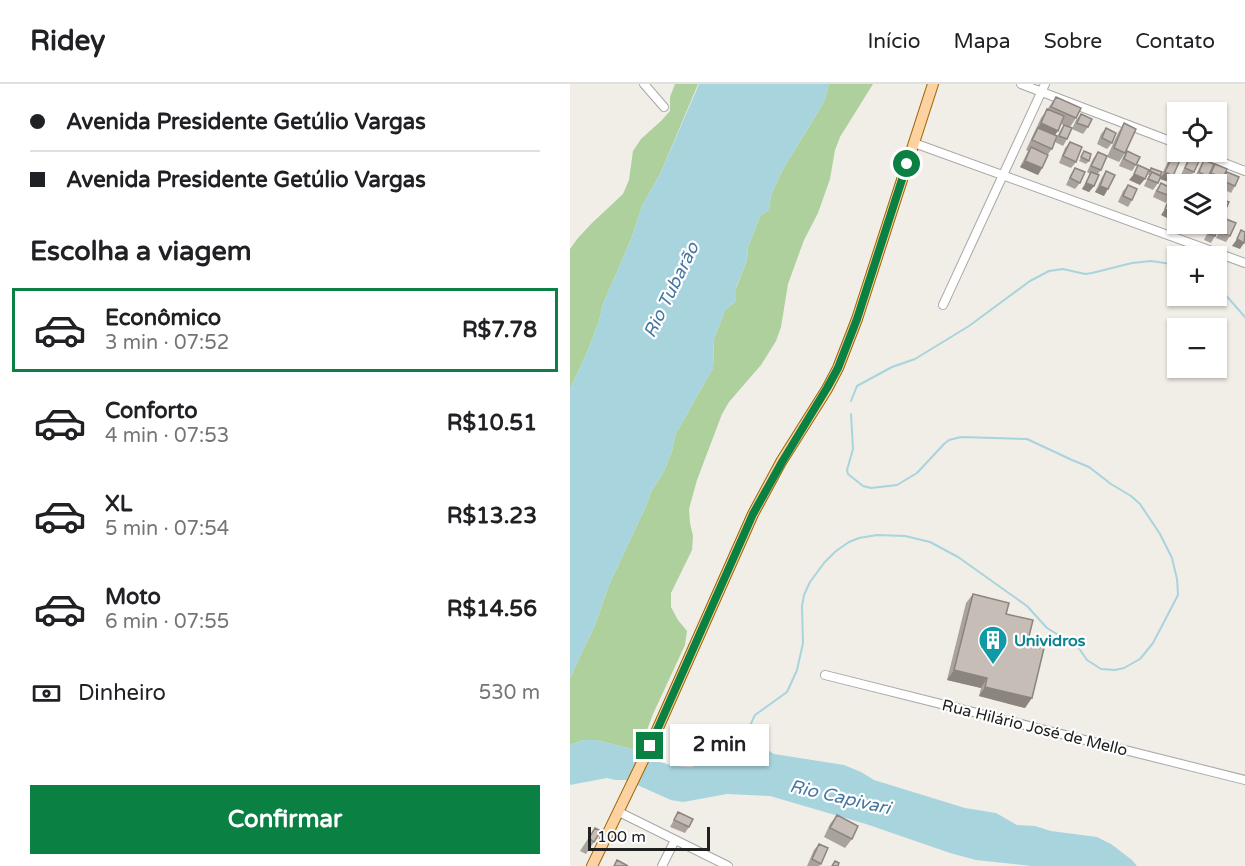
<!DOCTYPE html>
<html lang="pt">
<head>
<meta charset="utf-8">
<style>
	:root { --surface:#fff; --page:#f6f6f6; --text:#202124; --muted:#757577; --line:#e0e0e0; --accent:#0b8043 }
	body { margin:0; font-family:"Varela Round",sans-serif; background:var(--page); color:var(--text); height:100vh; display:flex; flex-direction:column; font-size:22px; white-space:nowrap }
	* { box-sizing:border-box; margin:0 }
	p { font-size:20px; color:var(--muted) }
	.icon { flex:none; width:33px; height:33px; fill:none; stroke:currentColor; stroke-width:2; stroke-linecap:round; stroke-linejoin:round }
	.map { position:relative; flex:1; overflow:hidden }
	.drawer { display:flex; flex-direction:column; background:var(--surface); width:570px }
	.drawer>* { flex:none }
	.hud { display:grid; align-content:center; height:132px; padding:0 30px; background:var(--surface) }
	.controls { position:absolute; left:597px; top:18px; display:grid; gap:12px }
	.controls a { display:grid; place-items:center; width:60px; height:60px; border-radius:0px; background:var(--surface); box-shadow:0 2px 4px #0004; font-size:30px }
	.scale { position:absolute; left:18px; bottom:15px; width:122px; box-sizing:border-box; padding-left:6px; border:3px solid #202020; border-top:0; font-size:16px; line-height:21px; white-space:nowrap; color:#202020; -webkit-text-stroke:4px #fff; paint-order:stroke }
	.end { position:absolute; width:27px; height:27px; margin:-14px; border:8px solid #0b8043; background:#fff; box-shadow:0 0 0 3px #fff }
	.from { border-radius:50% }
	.bubble { position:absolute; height:42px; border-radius:0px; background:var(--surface); box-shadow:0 2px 4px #0004; font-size:20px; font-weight:800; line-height:42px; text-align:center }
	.hud b { display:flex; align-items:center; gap:21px; height:57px; font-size:22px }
	.hud b+b { border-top:2px solid var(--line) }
	.hud i { width:15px; height:15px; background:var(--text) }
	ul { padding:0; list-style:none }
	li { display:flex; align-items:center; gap:18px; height:84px; margin:0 12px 9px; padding:0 18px; border:3px solid transparent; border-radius:0px }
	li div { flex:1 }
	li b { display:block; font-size:22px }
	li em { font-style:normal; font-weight:800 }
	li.selected { border-color:var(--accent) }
	li>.icon { width:54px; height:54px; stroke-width:1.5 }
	h2 { padding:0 30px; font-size:27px; line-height:72px }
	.pay { display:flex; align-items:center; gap:15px; height:66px; padding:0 30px; font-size:22px }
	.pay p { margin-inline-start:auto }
	.action { display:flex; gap:12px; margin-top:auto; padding:12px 30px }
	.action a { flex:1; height:69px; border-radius:0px; background:var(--accent); color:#fff; font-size:24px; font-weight:800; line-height:69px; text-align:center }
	header { display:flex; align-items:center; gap:36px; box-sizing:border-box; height:84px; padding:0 30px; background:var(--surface); border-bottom:2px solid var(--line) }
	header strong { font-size:28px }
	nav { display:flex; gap:33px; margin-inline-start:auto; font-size:21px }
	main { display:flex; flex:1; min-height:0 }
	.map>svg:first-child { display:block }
	.forest { fill:#add09c }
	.water { fill:#a8d4de }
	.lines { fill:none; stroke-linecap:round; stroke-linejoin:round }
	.stream { stroke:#a8d4de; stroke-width:2 }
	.minor-casing { stroke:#a7a7a7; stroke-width:10 }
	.major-casing { stroke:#9d6400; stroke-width:12 }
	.minor { stroke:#fff; stroke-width:8 }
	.major { stroke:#fcd2a1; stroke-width:10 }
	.wall { fill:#aaa39d }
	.shaded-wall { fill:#8b847f }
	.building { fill:#c6bdb6; stroke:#8b847f; stroke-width:1.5 }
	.route { stroke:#0b8043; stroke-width:8 }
	.labels { text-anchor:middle; stroke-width:4.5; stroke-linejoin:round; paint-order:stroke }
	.culture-label { font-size:16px; font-weight:bold; fill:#0d838f; stroke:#fff; text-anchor:start }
	.street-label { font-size:16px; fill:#202020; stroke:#fff }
	.water-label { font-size:18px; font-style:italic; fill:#4677a1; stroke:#fff }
</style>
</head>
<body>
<header>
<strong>Ridey</strong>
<nav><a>Início</a><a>Mapa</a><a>Sobre</a><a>Contato</a></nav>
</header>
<main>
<section class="drawer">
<div class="hud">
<b><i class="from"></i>Avenida Presidente Getúlio Vargas</b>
<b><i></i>Avenida Presidente Getúlio Vargas</b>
</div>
<h2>Escolha a viagem</h2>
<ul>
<li class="selected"><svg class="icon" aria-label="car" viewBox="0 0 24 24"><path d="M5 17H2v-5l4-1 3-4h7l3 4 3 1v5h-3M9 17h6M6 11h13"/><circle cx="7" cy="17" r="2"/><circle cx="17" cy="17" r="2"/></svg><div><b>Econômico</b><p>3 min · 07:52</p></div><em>R$7.78</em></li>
<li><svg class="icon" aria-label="car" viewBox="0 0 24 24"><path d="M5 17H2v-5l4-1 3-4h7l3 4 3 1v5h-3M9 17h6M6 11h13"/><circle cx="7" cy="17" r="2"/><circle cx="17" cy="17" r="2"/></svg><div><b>Conforto</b><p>4 min · 07:53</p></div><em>R$10.51</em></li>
<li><svg class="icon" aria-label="car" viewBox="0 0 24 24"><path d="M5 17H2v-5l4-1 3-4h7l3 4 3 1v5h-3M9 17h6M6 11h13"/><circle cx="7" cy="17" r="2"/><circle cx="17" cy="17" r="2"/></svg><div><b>XL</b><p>5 min · 07:54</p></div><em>R$13.23</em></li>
<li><svg class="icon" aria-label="car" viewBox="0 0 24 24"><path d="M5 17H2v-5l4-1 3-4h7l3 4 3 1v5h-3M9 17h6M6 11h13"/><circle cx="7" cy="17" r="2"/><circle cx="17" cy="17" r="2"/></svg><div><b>Moto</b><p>6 min · 07:55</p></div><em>R$14.56</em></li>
</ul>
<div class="pay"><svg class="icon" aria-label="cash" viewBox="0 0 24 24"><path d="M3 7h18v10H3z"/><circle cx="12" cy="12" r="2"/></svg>Dinheiro<p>530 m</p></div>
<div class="action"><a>Confirmar</a></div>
</section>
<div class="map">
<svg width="675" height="782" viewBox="0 0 675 782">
	<rect width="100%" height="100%" fill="#f1ede7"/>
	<!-- forest -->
	<path class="forest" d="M105 0H128L91 88 72 122 62 153 33 220 29 237 18 266 0 305V165L8 154 22 139 53 110 59 96 63 67 71 55 91 37 100 27V13Z
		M259 0H303L270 53 265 66 260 95 248 129 234 156 218 200 211 243 206 257 191 281 159 318 152 330 127 396 119 425 120 439 123 452 122 466 101 509V523L108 536 117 547 115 561 83 630 69 667 26 656H14L0 661V594L25 541 39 501 76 422 81 408 94 387 102 367 105 351 143 284 144 255 155 226 166 217V204L177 176 178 163 189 135 191 131 199 126 201 111 213 85 254 18Z"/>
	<!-- water -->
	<path class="water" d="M129 0H259L254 18 213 85 201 111 199 126 191 131 189 135 178 163 177 176 166 203V217L155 226 144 255 143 284 105 351 102 367 94 387 81 408 76 422 39 501 25 541 0 594V305L18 266 29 237 33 220 62 153 72 122 91 88Z
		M171 654H179L204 670 274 681 291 688 304 696 395 724 426 729 447 741 465 742 481 747 527 753 541 760 562 776 567 782H462L406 776 380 769 296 740 200 712 157 710 113 718 101 716 56 696H45L37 694 0 701V661L14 656H26L69 667 86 677 104 682 121 683 143 676Z"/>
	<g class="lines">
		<!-- stream -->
		<path class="stream" d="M646 200 675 233
			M281 317 287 302 322 283 345 275 399 242 460 197 479 187 493 185 515 190 522 189 562 179 581 177 608 181
			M174 654 185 631 217 608 227 586 233 559 232 522 234 511 240 498 254 479 266 467 279 458 289 454 307 451 335 452 360 458 388 473 457 522 477 544 508 563 517 576 531 585 545 586 554 584 570 575 583 559 608 511 607 495 602 474 590 450 570 420 561 412 541 400 519 383 502 376 457 355 391 353 379 356 374 360 347 389 327 401 301 404 293 402 278 390 277 386 283 365 281 330"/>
		<!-- minor casing -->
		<g class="minor-casing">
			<path id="minor" d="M74 0 94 23
				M451 0 608 60
				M344 59 675 179
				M626 68 675 87
				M373 221 475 0
				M255 591 675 696
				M49 728 158 782
				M92 782 105 756"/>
		</g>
		<!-- major casing -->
		<g class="major-casing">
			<path id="major" d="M22 782 80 662 183 430 211 378 257 305 268 284 287 235 363 0"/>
		</g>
		<!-- minor -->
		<use href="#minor" class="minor"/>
		<!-- major -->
		<use href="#major" class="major"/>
	</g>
	<!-- wall -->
	<path class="wall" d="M486 13 506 34 500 43 491 40 485 51 482 65 478 70 472 84 468 91 450 83 458 67 456 66 471 34Z
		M511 30 518 43 513 50 502 45 506 36Z
		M554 39 555 69 549 78 537 73 548 49Z
		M494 41 497 55 493 62 485 58 490 47Z
		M536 44 542 59 537 65 527 60 531 50Z
		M500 58 506 78 501 84 489 79 495 64Z
		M514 67 519 77 516 80 509 77Z
		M557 67 566 81 562 87 549 82 553 73Z
		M528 68 531 86 527 91 524 102 519 108 512 105 520 90 517 88 523 75Z
		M621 71 624 88 619 94 611 91 617 77Z
		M602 73 599 98 590 95 597 79Z
		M634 76 642 85 645 80 653 94 648 101 637 96 638 93 634 99 624 95 630 82Z
		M505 84 510 99 505 105 496 101 501 90Z
		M581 84 588 99 583 106 574 102 579 91 578 90Z
		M536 87 534 112 525 108 532 93Z
		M657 88 665 102 661 109 649 103 653 94Z
		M609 92 619 100H608V107L603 105 600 112 596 119 583 113 586 106 591 99 602 104Z
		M558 101 562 116 558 123 548 118 553 107Z
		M648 114 655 127 651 133 646 131V116Z
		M656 135 660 152 656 158 646 154 652 142Z
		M622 140H635L629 148 620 144Z
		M642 140H643L645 152 641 159 634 156Z
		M403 510 436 530 458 556 455 624 409 612 411 604 377 596 396 519Z
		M108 728 119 743 115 749 100 743Z
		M267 731 282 755 275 764 254 753 260 740Z
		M25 744 24 758 16 770 10 767Z
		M249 760 251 780 249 782H237L244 766Z"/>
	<!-- shaded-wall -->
	<path class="shaded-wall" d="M471 39 488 47 481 56 468 44 464 49Z
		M455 77 472 84 468 91 450 83Z
		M595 88 603 92 599 98 590 95Z
		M564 90 575 95 570 101 559 96Z
		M516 99 524 102 519 108 512 105Z
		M530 102 538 105 534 112 525 108Z
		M595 125 608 130 603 137 591 131Z
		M667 155 674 159 670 165 662 162Z
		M384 586 417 594 411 604 377 596Z
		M415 603 462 614 455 624 409 612Z"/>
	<!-- building -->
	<path class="building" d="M486 13 511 24 506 34 481 23Z
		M477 25 494 32 488 47 471 39Z
		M511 30 522 35 518 43 507 39Z
		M554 39 566 45 555 69 544 64Z
		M494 41 502 44 497 55 489 52Z
		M468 44 487 52 482 65 462 56Z
		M536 44 546 49 542 59 532 54Z
		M500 58 512 63 506 78 493 72Z
		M461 63 478 71 472 84 455 77Z
		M514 67 521 70 519 77 511 73Z
		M557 67 570 73 566 81 554 75Z
		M528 68 537 72 531 86 521 82Z
		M621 71 630 75 624 88 615 84Z
		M602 73 610 76 603 92 595 88Z
		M634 76 644 80 638 93 629 88Z
		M645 80 657 85 653 94 641 89Z
		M568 81 579 86 575 95 564 90Z
		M505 84 515 88 510 99 500 94Z
		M581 84 592 88 590 92 580 87Z
		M536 87 545 91 538 105 530 102Z
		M521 88 529 91 524 102 516 99Z
		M582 88 591 92 588 99 578 95Z
		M657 88 669 93 665 102 653 97Z
		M609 92 621 97 619 100H612L606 98Z
		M591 99 603 105 600 112 587 107Z
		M558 101 567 105 562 116 553 112Z
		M648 114 659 118 655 127 646 123V118Z
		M599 115 608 119V130L595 125Z
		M656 135 666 139 660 152 651 148Z
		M646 136 651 139 645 152 639 150 643 140H646Z
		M671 146 675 148 674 159 667 155Z
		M403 510 439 519 436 530 463 536 458 556 475 560 462 614 415 603 417 594 384 586Z
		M108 728 123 735 119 743 104 736Z
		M267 731 288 742 282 755 260 744Z
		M25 744 31 747 24 758 19 754Z
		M249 760 258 764 251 780 242 775Z
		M47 776 58 782H44Z
		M265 777 269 779 268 782H262Z"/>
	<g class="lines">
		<!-- route -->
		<path class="route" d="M80 662 183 430 212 378 257 304 268 284 287 235 337 80"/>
	</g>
	<!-- icons -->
	<defs>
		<g id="building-pin" transform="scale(1.5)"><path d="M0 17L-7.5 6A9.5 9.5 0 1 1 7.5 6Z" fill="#0f9aa8" stroke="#fff"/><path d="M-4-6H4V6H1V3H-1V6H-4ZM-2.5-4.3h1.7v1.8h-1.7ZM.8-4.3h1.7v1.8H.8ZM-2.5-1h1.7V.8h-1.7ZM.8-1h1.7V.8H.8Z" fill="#fff"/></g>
	</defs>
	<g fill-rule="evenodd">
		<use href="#building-pin" x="423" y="556"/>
	</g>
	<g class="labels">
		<!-- culture labels -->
		<g class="culture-label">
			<text x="444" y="562">Unividros</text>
		</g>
		<!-- street labels -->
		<g class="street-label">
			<text transform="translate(465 643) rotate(14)" y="6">Rua Hilário José de Mello</text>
		</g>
		<!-- water labels -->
		<g class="water-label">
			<text transform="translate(101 206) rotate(-64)" y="6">Rio Tubarão</text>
			<text transform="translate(270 713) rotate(13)" y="6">Rio Capivari</text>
		</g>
	</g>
</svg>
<div class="controls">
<a><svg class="icon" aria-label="locate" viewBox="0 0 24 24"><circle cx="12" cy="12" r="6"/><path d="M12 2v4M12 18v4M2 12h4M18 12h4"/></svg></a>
<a><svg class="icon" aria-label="layers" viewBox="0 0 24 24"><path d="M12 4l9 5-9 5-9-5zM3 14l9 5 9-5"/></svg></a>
<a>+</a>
<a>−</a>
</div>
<div class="scale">100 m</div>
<i class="end from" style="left:337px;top:80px"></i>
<i class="end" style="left:80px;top:662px"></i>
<div class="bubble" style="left:100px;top:640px;width:99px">2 min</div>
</div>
</main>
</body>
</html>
